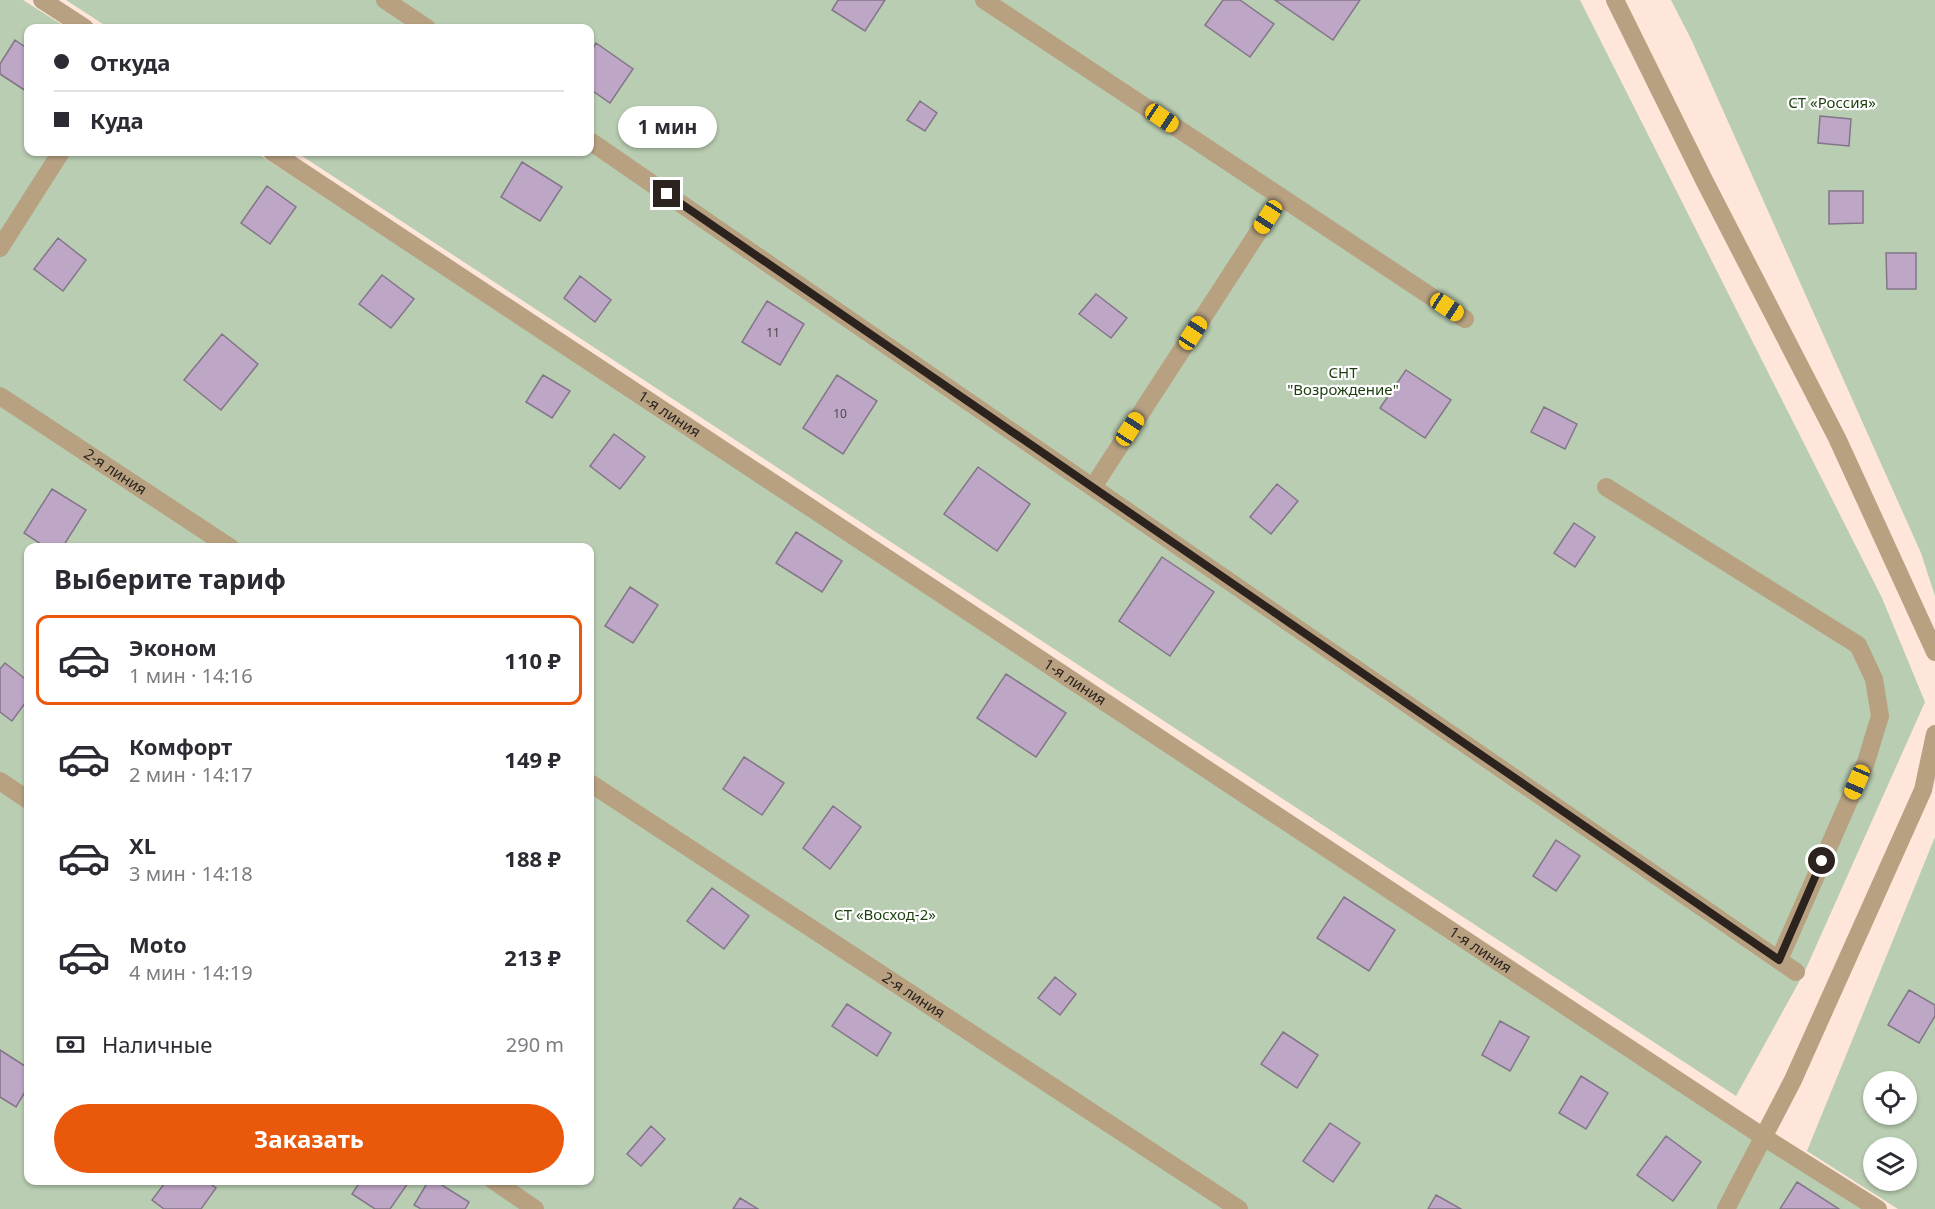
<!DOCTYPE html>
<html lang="ru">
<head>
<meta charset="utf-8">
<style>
	:root { --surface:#fff; --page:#f2f2f3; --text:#2b2b33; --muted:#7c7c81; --line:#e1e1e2; --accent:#ea580c }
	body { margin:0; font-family:"Noto Sans",sans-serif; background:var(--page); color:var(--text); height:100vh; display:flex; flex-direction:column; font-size:22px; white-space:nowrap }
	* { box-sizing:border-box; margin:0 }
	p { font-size:20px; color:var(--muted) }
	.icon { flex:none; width:33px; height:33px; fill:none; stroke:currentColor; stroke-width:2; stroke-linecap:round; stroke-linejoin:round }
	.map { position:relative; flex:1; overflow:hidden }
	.sheet { position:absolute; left:24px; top:543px; width:570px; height:642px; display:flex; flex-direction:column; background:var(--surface); border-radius:12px; box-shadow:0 2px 4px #0004 }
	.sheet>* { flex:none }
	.hud { position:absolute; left:24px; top:24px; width:570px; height:132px; border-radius:12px; box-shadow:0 2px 4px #0004; display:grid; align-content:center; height:132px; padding:0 30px; background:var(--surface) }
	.buttons { position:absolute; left:1863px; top:1071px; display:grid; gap:12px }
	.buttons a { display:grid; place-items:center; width:54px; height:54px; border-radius:50%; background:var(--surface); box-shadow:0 2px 4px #0004; font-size:30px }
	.end { position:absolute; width:27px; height:27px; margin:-14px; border:8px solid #2c231f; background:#fff; box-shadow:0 0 0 3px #fff }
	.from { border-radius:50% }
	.bubble { position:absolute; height:42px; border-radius:21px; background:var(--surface); box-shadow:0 2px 4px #0004; font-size:20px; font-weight:700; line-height:42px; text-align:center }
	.car { position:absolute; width:18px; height:36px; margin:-18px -9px; border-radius:8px; box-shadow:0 0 4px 2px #0007; background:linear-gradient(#f5c518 24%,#345 0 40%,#f5c518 0 76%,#345 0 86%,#f5c518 0) }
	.hud b { display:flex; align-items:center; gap:21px; height:57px; font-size:22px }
	.hud b+b { border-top:2px solid var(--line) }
	.hud i { width:15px; height:15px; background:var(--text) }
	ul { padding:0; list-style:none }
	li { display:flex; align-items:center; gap:18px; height:90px; margin:0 12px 9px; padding:0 18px; border:3px solid transparent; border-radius:12px }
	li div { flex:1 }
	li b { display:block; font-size:22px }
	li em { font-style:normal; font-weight:700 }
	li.active { border-color:var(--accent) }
	li>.icon { width:54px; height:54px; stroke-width:1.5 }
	h2 { padding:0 30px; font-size:27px; line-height:72px }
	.pay { display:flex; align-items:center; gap:15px; height:66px; padding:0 30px; font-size:22px }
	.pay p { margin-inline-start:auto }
	.primary-button { display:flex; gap:12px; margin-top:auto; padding:12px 30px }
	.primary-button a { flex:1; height:69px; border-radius:36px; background:var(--accent); color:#fff; font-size:24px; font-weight:700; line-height:69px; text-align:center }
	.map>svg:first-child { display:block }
	.green { fill:#b8cdb1; fill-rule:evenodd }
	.building { fill:#bea6c7; stroke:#837688; stroke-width:1.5 }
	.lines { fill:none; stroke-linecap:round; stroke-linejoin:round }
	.lane { stroke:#b7a181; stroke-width:18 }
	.street { stroke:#b7a181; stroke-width:18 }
	.route { stroke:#2c231f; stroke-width:8 }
	.labels { text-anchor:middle; stroke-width:4.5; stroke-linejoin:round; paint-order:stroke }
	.number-label { font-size:12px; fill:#504449 }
	.park-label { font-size:15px; fill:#1d3e0e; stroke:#fff }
	.street-label { font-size:15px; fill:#2c231f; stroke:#fff }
</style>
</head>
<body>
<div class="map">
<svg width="1935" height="1209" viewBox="0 0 1935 1209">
	<rect width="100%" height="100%" fill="#fee6da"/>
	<!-- green -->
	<path class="green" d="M0 0H23L67 28H28V152H255L1874 1209H0ZM28 548H590V1180H28Z
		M66 0H1580L1882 598 1925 702 1804 973 1736 1096 296 152H590V28H109Z
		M1671 0H1935V596L1921 553 1692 41Z
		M1935 837V1209H1898L1807 1151ZM1874 1082H1906V1114H1874ZM1874 1148H1906V1180H1874Z"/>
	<!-- building -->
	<path class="building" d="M838 0H885L865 31 832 10Z
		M1223 0H1240L1274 24 1250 57 1205 25Z
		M1275 0H1360L1333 40Z
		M15 40 28 49V86L26 91 0 74V64Z
		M596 43 633 69 610 103 590 89V53Z
		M920 101 937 113 925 131 907 120Z
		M1820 116 1851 119 1849 146 1818 143Z
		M522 162 562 187 540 221 501 197Z
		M267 186 296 207 270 244 241 223Z
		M1829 191H1863V223L1829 224Z
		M58 238 86 260 63 291 34 269Z
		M1886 253H1916V289H1887Z
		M382 275 414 299 391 328 359 304Z
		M580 276 611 300 595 322 564 298Z
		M1096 294 1127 318 1111 338 1079 314Z
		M767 301 804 324 780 365 742 342Z
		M222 334 258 364 221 410 184 380Z
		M1406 370 1451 400 1425 438 1380 408Z
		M543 375 570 391 552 418 526 402Z
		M837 375 877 401 843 454 803 428Z
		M1544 407 1577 424 1565 449 1531 432Z
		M614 434 645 457 620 489 590 466Z
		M978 467 1030 504 997 551 944 514Z
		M1277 484 1298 501 1271 534 1250 517Z
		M52 489 86 510 62 548H47L24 533Z
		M1574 523 1595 537 1575 567 1554 553Z
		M796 532 842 561 822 592 776 563Z
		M1162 557 1214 592 1170 656 1119 621Z
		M630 587 658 605 633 643 605 626Z
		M5 663 28 681V699L12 721 0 712V669Z
		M1006 674 1066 713 1036 757 977 718Z
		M744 757 784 783 762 815 723 789Z
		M833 806 861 827 830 869 803 848Z
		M1556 840 1580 856 1556 891 1533 876Z
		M712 888 749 916 724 949 687 921Z
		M1344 897 1395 930 1369 971 1317 938Z
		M1055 977 1076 994 1060 1015 1038 998Z
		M1909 990 1935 1005V1016L1919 1043 1888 1025Z
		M847 1004 891 1033 877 1056 832 1026Z
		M1500 1021 1529 1037 1510 1071 1482 1055Z
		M1283 1032 1318 1055 1297 1088 1261 1064Z
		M0 1050 28 1068V1087L16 1107 0 1097Z
		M1581 1076 1608 1093 1586 1129 1559 1113Z
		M1330 1123 1360 1143 1333 1182 1303 1161Z
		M651 1126 665 1139 641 1166 627 1154Z
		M1666 1136 1701 1162 1673 1201 1637 1175Z
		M167 1180H205L216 1188 201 1209H164L152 1200Z
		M361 1180H405L408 1183 390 1209H375L352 1194Z
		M429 1180H434L469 1202 465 1209H421L414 1205Z
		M1797 1182 1839 1209H1780Z
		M1436 1195 1461 1209H1428Z
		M740 1198 758 1209H733Z"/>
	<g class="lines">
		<!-- lane -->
		<path class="lane" d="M1093 487 1281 197
			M1606 487 1858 645 1874 679 1880 716 1866 762 1779 960"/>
		<!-- street -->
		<g class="street">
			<path d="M42 0 85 28"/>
			<path d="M385 0 427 28"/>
			<path d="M984 0 1465 319"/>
			<path d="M1615 0 1705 182 1837 438 1935 652"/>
			<path d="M590 141 1796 972"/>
			<path id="s1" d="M272 152 1762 1136 1878 1209"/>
			<path d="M0 248 61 152"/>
			<path id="s2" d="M0 396 231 548"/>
			<path d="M0 781 28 800"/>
			<path id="s3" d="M590 783 1239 1209"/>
			<path d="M493 1180 535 1209"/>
			<path d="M1726 1209 1793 1080 1923 790 1935 734"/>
		</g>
	</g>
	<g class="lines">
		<!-- route -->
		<path class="route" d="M667 194 1779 960 1822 861"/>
	</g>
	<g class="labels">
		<!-- number labels -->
		<g class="number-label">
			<text x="773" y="337">11</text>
			<text x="840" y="418">10</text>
		</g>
		<!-- park labels -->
		<g class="park-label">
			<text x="1832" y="108">СТ «Россия»</text>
			<text x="1343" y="378">СНТ<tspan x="1343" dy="17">"Возрождение"</tspan></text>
			<text x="885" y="920">СТ «Восход-2»</text>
		</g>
		<!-- street labels -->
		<g class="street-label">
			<text dy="5" stroke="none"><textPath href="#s1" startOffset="476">1-я линия</textPath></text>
			<text dy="5" stroke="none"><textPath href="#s2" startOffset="138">2-я линия</textPath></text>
			<text dy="5" stroke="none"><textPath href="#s1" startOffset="962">1-я линия</textPath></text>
			<text dy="5" stroke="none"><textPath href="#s1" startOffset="1448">1-я линия</textPath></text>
			<text dy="5" stroke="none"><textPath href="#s3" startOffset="387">2-я линия</textPath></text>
		</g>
	</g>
</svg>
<div class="buttons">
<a><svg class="icon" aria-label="locate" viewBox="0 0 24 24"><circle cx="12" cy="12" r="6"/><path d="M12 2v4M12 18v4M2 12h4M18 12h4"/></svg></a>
<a><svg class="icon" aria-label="layers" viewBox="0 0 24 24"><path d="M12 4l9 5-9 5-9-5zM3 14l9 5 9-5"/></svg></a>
</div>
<i class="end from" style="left:1822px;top:861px"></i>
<i class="end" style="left:667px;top:194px"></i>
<div class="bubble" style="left:618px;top:106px;width:99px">1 мин</div>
<i class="car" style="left:1162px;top:118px;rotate:124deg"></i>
<i class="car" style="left:1268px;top:217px;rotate:213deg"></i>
<i class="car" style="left:1447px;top:307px;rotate:123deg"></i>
<i class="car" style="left:1193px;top:333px;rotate:33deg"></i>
<i class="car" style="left:1130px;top:429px;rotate:33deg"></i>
<i class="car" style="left:1857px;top:782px;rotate:203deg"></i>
<div class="hud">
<b><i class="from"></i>Откуда</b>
<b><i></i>Куда</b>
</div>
<section class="sheet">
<h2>Выберите тариф</h2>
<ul>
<li class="active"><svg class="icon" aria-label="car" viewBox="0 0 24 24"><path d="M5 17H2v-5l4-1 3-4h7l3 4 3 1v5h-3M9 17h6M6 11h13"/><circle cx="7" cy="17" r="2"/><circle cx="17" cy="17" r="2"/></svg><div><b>Эконом</b><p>1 мин · 14:16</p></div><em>110 ₽</em></li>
<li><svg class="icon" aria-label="car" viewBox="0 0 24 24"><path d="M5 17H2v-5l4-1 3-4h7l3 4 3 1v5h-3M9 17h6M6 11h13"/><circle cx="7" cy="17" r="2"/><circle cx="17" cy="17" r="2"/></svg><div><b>Комфорт</b><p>2 мин · 14:17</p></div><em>149 ₽</em></li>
<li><svg class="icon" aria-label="car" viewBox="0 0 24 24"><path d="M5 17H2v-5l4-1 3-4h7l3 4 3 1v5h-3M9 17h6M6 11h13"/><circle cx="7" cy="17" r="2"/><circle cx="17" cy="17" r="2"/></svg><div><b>XL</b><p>3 мин · 14:18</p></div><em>188 ₽</em></li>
<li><svg class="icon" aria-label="car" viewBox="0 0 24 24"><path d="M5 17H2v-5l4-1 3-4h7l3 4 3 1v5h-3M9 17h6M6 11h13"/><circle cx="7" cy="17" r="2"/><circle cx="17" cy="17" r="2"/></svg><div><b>Moto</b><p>4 мин · 14:19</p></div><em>213 ₽</em></li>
</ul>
<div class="pay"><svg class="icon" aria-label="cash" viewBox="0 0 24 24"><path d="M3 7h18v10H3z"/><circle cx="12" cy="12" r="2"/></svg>Наличные<p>290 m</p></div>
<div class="primary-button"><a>Заказать</a></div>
</section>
</div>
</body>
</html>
